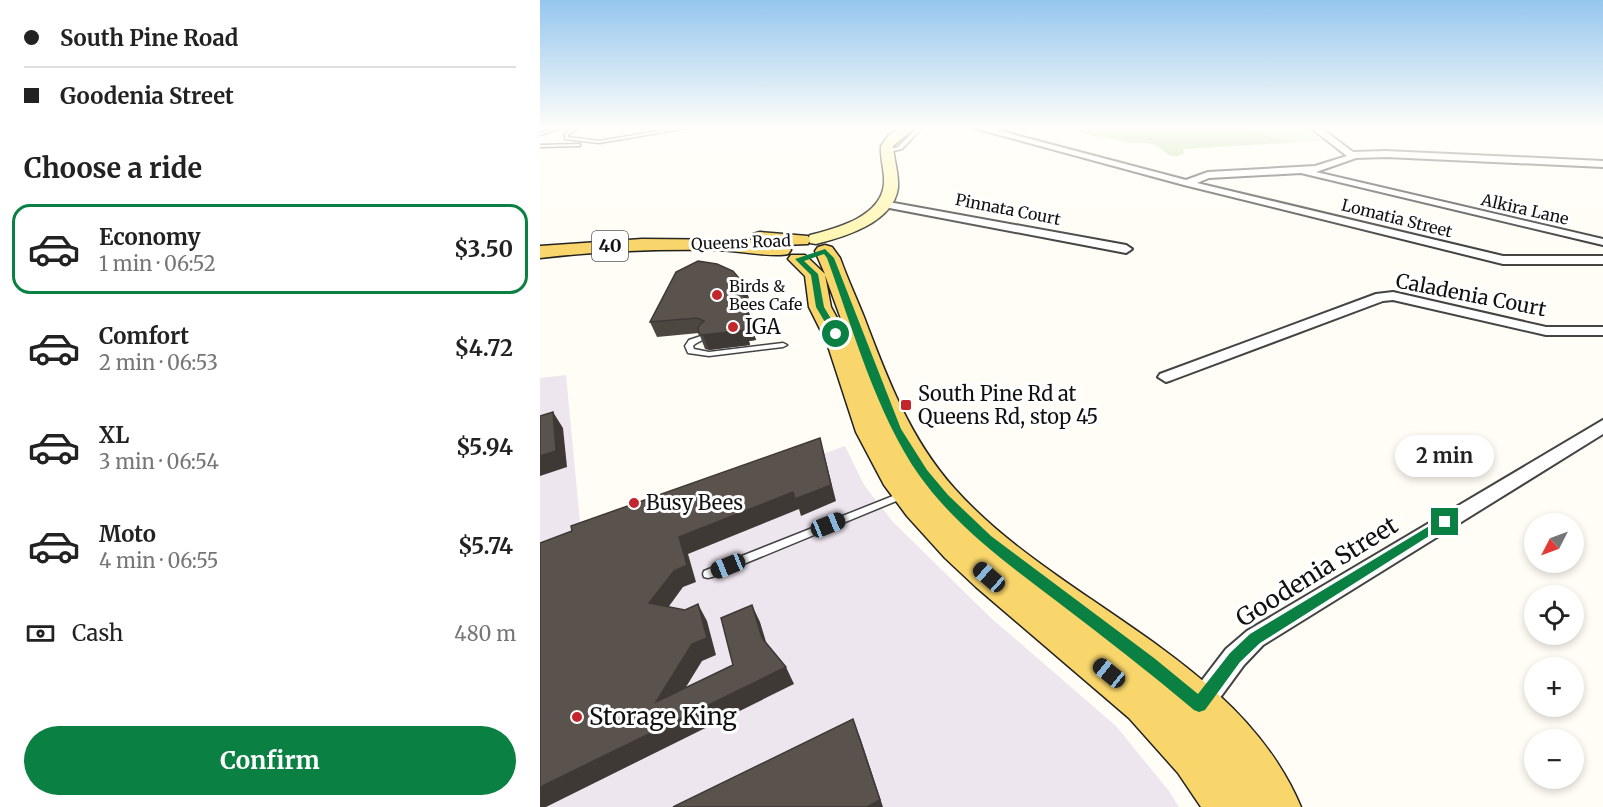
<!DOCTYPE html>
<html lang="en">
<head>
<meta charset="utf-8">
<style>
	:root { --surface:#fff; --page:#f6f6f6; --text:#222; --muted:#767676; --line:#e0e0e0; --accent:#0b8043 }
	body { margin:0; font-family:Merriweather,serif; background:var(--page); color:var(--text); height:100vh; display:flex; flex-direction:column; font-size:22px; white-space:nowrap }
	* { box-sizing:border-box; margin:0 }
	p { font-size:20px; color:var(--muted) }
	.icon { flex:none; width:33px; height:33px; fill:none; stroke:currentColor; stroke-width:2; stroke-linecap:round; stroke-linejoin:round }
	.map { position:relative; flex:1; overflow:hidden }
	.side { display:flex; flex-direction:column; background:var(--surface); width:540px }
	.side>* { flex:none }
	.guide { display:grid; align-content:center; height:132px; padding:0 24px; background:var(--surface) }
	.needle { width:39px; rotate:228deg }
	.tools { position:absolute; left:984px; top:513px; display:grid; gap:12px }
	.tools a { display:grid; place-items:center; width:60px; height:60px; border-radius:50%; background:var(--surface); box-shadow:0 3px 9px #0003; font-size:30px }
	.end { position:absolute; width:27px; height:27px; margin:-14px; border:8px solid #0b8043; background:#fff; box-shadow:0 0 0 3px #fff }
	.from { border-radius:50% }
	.bubble { position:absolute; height:42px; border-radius:21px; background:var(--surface); box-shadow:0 3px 9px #0003; font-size:20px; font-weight:700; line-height:42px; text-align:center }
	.car { position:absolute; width:18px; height:36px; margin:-18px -9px; border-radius:8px; box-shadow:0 0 4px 2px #0007; background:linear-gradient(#222 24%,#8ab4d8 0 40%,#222 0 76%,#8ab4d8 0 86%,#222 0) }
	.guide b { display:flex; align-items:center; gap:21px; height:57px; font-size:22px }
	.guide b+b { border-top:2px solid var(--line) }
	.guide i { width:15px; height:15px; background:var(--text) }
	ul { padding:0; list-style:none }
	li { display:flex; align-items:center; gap:18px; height:90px; margin:0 12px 9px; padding:0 12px; border:3px solid transparent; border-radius:18px }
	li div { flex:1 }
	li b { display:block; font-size:22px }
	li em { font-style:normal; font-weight:700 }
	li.selected { border-color:var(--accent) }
	li>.icon { width:54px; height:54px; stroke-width:1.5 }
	h2 { padding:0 24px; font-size:27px; line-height:72px }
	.pay { display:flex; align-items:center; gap:15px; height:66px; padding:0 24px; font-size:22px }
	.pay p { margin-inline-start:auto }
	.button { display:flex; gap:12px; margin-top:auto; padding:12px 24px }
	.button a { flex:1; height:69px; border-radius:36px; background:var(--accent); color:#fff; font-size:24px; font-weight:700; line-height:69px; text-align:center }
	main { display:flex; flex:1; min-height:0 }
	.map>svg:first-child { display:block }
	.industrial { fill:#eee6ef }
	.green { fill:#d5ebbd }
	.forest { fill:#b9dc9c }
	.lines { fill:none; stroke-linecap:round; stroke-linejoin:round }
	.lane-casing { stroke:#444; stroke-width:3 }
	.street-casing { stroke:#444; stroke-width:4 }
	.secondary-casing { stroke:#333; stroke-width:3 }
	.primary-casing { stroke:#222; stroke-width:3 }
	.lane { fill:#fff; fill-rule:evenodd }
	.street { fill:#fff; fill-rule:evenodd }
	.secondary { fill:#fff6b0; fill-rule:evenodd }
	.primary { fill:#f9d66b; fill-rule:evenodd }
	.wall { fill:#4d4742 }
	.shaded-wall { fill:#3f3936 }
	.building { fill:#5a524d; stroke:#3f3936; stroke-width:1.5 }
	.route { fill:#0b8043 }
	.poi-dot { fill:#c4262e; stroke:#fff; stroke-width:2 }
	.labels { text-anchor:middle; stroke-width:6; stroke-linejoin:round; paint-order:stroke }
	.far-street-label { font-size:16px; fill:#111; stroke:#fff }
	.far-poi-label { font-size:16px; fill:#111; stroke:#fff; text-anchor:start }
	.shield { fill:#fff; stroke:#585858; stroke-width:1.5 }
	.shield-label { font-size:18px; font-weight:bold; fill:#111 }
	.street-label { font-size:20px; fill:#111; stroke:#fff }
	.poi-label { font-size:20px; fill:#111; stroke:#fff; text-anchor:start }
	.near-street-label { font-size:24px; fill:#111; stroke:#fff }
	.near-poi-label { font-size:24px; fill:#111; stroke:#fff; text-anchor:start }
</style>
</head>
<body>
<main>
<section class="side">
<div class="guide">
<b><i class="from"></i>South Pine Road</b>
<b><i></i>Goodenia Street</b>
</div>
<h2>Choose a ride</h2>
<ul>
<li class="selected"><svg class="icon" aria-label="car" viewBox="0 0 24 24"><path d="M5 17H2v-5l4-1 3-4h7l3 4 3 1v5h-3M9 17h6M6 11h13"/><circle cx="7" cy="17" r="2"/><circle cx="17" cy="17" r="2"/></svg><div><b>Economy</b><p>1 min · 06:52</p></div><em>$3.50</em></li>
<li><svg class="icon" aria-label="car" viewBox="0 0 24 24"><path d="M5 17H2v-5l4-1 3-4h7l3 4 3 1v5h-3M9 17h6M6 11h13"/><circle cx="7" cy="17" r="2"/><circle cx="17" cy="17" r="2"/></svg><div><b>Comfort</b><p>2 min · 06:53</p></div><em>$4.72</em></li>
<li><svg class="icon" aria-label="car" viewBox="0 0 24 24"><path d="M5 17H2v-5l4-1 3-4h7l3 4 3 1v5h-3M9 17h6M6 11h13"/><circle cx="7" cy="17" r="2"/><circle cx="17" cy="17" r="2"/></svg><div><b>XL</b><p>3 min · 06:54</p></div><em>$5.94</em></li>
<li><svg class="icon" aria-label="car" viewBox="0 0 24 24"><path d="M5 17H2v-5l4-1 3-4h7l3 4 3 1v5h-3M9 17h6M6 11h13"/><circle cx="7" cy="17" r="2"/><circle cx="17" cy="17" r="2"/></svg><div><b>Moto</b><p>4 min · 06:55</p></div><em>$5.74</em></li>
</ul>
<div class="pay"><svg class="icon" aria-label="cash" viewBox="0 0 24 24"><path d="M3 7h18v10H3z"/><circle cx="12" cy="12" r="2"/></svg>Cash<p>480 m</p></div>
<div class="button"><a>Confirm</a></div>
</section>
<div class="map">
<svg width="1063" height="807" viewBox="0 0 1063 807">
	<rect width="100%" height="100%" fill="#fffdf5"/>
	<!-- industrial -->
	<path class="industrial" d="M26 375 42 543 305 446 324 485 353 522 451 618 576 726 629 791 639 807H0V378Z"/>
	<!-- green -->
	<path class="green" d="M552 128H764L781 141 637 149Z"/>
	<!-- forest -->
	<path class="forest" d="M546 128H698L749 141 743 143 643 149 644 153C628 163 624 147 612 144 604 142 600 143 593 143 586 144 582 140 575 139 563 136 551 137 539 131Z"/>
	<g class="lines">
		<!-- lane casing -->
		<g class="lane-casing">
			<path id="lane" d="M15 128H23L0 135V133Z
				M33 128H38L28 135V137L59 141 136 128H148L59 143 25 139V133Z
				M377 128H382L362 149 345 153V151L358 147Z
				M40 144V146H38L0 147V145Z
				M164 335 168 337 155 344 153 346 154 349 169 352 243 343 247 345 243 347 169 356 148 353 145 346 149 340Z
				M363 492 366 493 368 495 366 497 172 577 168 578 164 577 163 574 164 571Z"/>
		</g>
		<!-- street casing -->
		<g class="street-casing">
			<path id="street" d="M434 128H449L646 180 668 172 775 166 807 156 771 128H781L813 152 846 151 1063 161V167L846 157 816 158 776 172 1063 239V245L761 173 669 178 657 183 963 256H1063V264H963L644 185Z
				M343 201 586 245 592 249 586 253 339 206 338 204Z
				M853 292 1006 327H1063V335H1006L853 300 843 301 632 380 626 382 618 377 620 374 836 294Z
				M1063 420V434L723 645 704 665 668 714 659 717 650 714 646 705 650 696 686 649 707 631Z"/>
		</g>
		<!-- secondary casing -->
		<g class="secondary-casing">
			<path id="secondary" d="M360 128H375L353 146C354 161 359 173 358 188 353 223 304 237 276 244L270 243 268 239 270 235C297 228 341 217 344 184 345 171 340 159 341 146L349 135Z"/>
		</g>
		<!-- primary casing -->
		<g class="primary-casing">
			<path id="primary" d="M220 232 268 236 270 240 268 244 243 245 251 250 248 254C233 258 194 250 175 250 116 249 58 251 0 258V246L102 239 212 240 211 238 213 234Z
				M285 245 292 247 300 258C307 278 316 297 324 317 347 378 370 439 414 488 516 603 698 657 761 807H661L638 773 589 718 436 587 405 558 367 516 344 485 316 432 287 343 269 307 265 276 248 259 251 255H265L285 274 275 251 278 247ZM285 275 308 338 291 307Z"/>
		</g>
		<!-- lane -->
		<use href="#lane" class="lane"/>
		<!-- street -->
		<use href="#street" class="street"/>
		<!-- secondary -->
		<use href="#secondary" class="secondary"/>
		<!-- primary -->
		<use href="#primary" class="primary"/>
	</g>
	<!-- wall -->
	<path class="wall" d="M136 272 209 298 205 299 210 316 211 326 216 340 209 341 210 345 169 350 165 349 159 333 117 337 110 322Z"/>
	<!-- shaded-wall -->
	<path class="shaded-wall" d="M204 284 209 298 203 299 199 285Z
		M206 301 210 316 211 326 216 340 209 341 210 345 169 350 163 335 204 326Z
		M13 412 23 428 27 467 0 476V456Z
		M280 438 296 501 261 516 259 509 148 554 156 582 143 587 119 620 109 603 139 537Z
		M158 604 167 621 176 655 162 661 127 718 116 702Z
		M212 605 220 622 230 655 222 638Z
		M246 667 254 684 6 807H0V787Z
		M313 719 321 740 343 807H327Z"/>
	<!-- building -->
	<path class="building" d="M158 261 177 264 193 271 204 284 199 285 206 301 207 317 211 325 204 326 205 330 163 335 159 334 158 327 164 321 157 318 110 322 136 272Z
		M13 412 16 451 0 456V416Z
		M280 438 291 485 255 499 253 492 139 537 147 565 134 571 109 603 145 610 158 604 167 638 152 644 116 702 193 665 181 618 212 605 222 638 246 667 0 787V543L32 531 31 526Z
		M313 719 340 800 327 807H133Z"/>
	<!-- sky -->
	<linearGradient id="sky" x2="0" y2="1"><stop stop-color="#95c6ee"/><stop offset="0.53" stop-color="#fffefa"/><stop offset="1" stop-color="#fffefa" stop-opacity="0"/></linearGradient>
	<rect width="1063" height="241" fill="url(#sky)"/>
	<!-- route -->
	<path class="route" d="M285 249 294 258 361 429 387 470 408 495 451 536 614 658 658 694 690 653 710 634 901 519 905 517 911 522 720 643 700 662 665 710 659 712 654 710C610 673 565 638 519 603 469 565 415 526 379 475 336 413 313 329 287 258L284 254 264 261 278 274 284 307 300 334 296 336 292 334 276 307 271 275 255 259Z"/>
	<!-- markers -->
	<g class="poi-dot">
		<circle cx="177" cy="295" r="6"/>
		<circle cx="193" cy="327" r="6"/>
		<rect x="360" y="399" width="12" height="12" rx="3"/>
		<circle cx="94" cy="503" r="6"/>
		<circle cx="37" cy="717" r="6"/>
	</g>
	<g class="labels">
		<!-- far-street labels -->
		<g class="far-street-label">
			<text transform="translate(468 209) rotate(11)" y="6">Pinnata Court</text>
			<text transform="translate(985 209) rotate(13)" y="6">Alkira Lane</text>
			<text transform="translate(857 218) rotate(14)" y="6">Lomatia Street</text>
			<text transform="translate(201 242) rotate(-2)" y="6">Queens Road</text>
		</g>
		<!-- far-poi labels -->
		<g class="far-poi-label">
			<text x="189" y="292">Birds &amp;<tspan x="189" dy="18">Bees Cafe</tspan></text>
		</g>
		<!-- shield labels -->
		<rect class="shield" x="52" y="231" width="36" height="30" rx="4.5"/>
		<g class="shield-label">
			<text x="70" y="252">40</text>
		</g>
		<!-- street labels -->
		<g class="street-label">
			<text transform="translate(931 295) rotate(11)" y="7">Caladenia Court</text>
		</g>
		<!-- poi labels -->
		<g class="poi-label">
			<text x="205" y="334">IGA</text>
			<text x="378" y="401">South Pine Rd at<tspan x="378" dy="23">Queens Rd, stop 45</tspan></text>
			<text x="106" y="510">Busy Bees</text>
		</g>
		<!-- near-street labels -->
		<g class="near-street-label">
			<text transform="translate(777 572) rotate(-32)" y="8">Goodenia Street</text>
		</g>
		<!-- near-poi labels -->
		<g class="near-poi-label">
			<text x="49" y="725">Storage King</text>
		</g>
	</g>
</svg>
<div class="tools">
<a><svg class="needle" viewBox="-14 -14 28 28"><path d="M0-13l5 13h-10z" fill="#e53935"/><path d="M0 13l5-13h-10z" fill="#767676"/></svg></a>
<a><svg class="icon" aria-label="locate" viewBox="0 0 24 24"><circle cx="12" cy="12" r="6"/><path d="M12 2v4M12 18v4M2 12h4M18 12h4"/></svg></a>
<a>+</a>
<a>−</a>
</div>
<i class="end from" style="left:296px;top:334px"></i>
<i class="end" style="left:905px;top:522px"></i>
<div class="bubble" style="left:855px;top:435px;width:99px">2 min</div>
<i class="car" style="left:288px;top:525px;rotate:68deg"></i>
<i class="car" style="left:188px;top:566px;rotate:248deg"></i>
<i class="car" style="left:449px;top:577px;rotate:311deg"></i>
<i class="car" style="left:569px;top:673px;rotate:309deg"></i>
</div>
</main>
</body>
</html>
